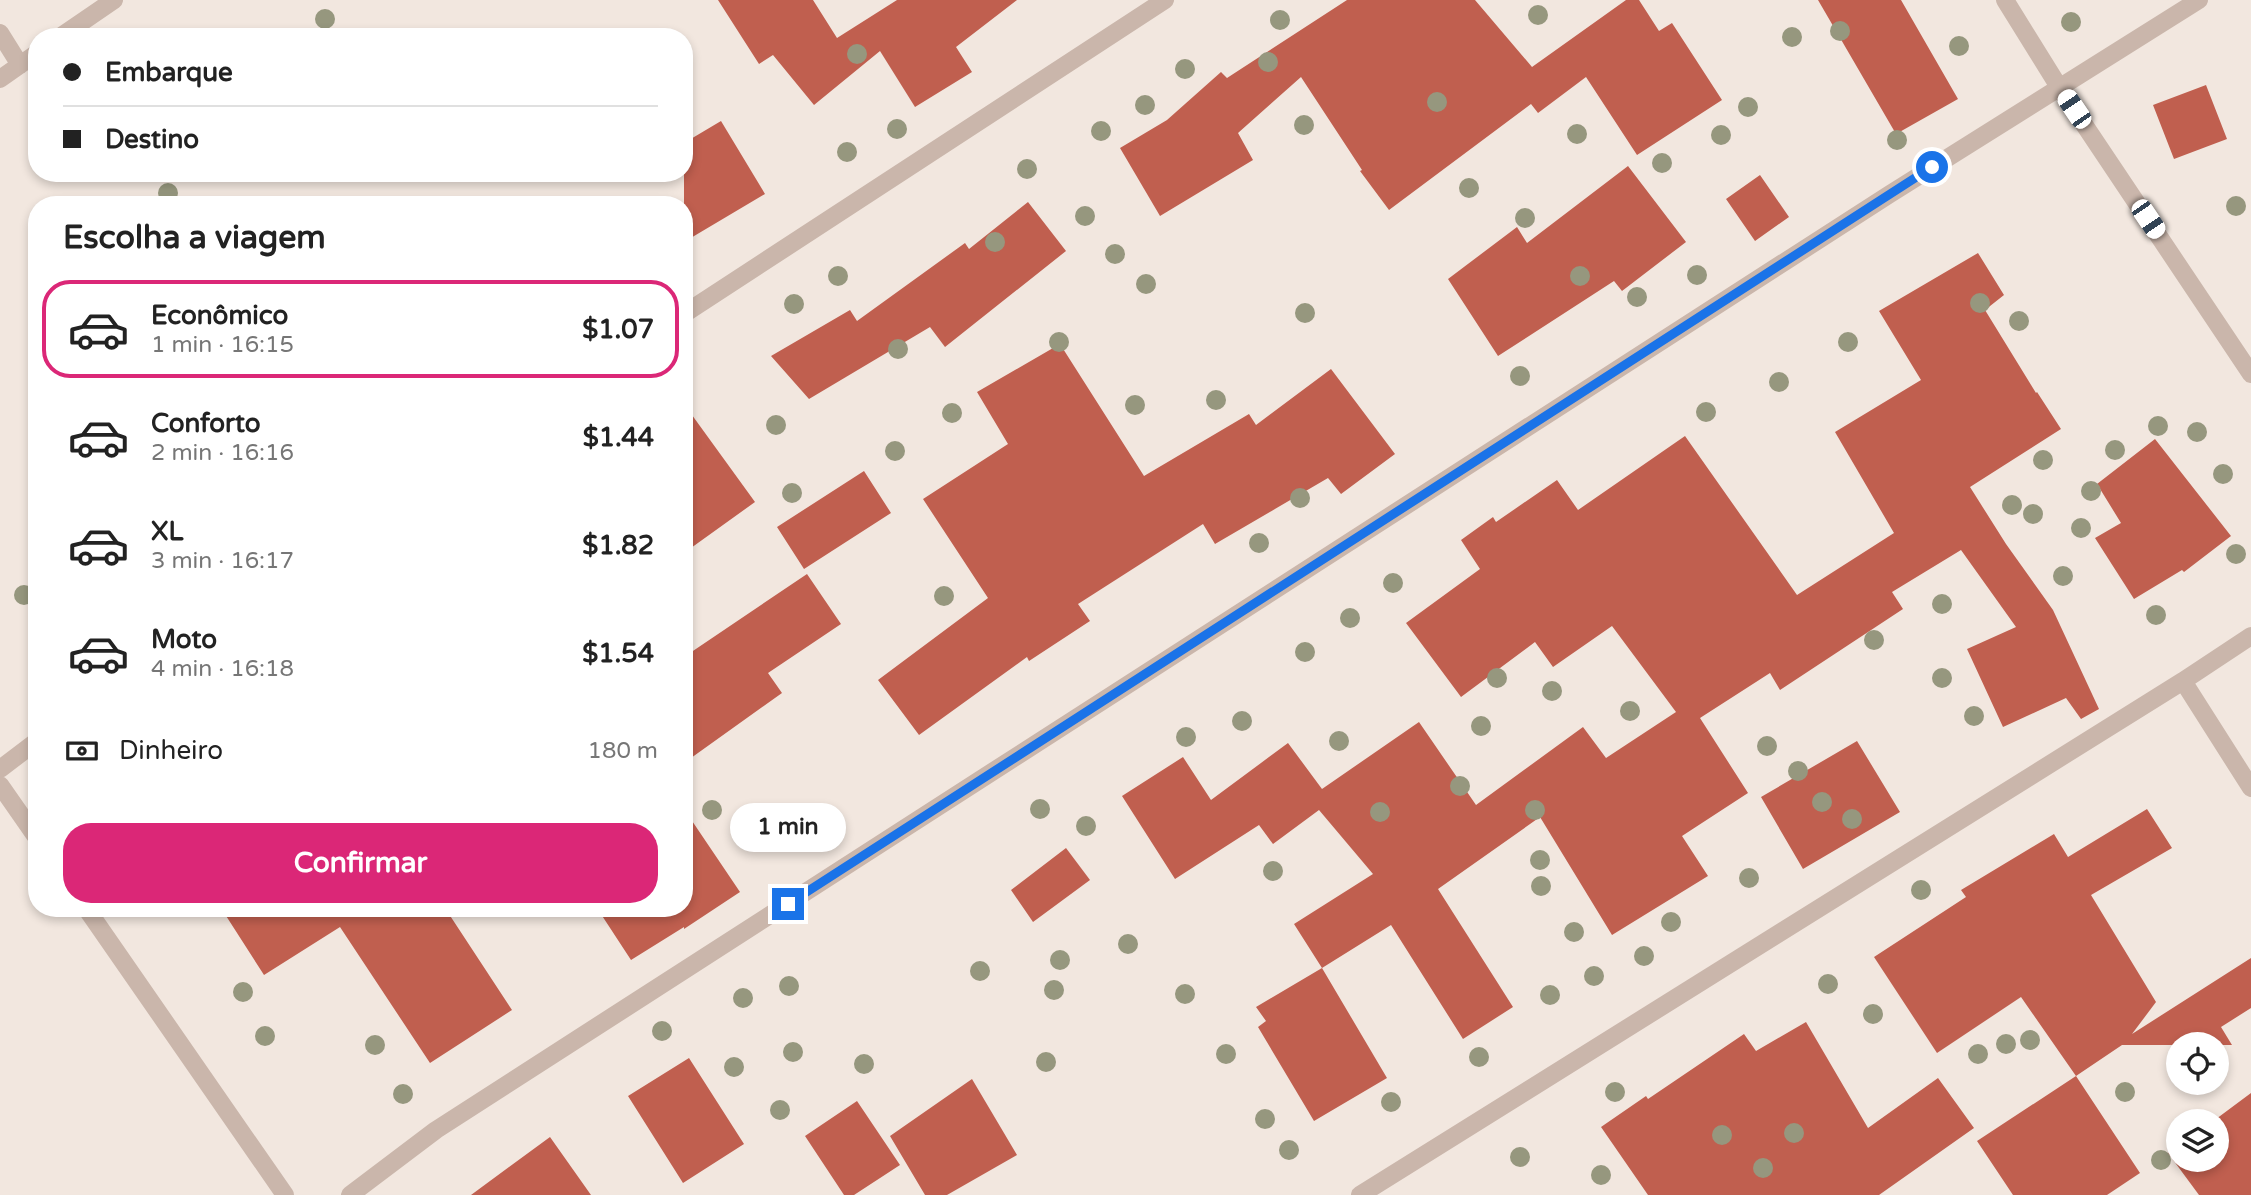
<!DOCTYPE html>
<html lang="pt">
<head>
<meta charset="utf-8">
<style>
	:root { --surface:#fff; --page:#f6f6f6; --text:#222; --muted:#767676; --line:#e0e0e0; --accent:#db2777 }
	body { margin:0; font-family:"Varela Round",sans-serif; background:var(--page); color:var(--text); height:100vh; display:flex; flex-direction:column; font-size:26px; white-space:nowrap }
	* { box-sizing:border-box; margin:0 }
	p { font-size:23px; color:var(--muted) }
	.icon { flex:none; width:38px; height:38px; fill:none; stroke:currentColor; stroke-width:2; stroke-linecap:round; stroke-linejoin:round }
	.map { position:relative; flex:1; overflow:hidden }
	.drawer { position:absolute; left:28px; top:196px; width:665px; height:721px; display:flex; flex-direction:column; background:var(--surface); border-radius:28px; box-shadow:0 4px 10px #0003 }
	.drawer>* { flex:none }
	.top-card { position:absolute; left:28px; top:28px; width:665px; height:154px; border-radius:28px; box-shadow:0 4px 10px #0003; display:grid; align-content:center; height:154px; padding:0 35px; background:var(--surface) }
	.tools { position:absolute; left:2166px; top:1032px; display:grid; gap:14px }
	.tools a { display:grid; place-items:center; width:63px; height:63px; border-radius:50%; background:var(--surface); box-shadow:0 4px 10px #0003; font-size:35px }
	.end { position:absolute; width:32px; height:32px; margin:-16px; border:9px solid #1a73e8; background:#fff; box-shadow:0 0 0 4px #fff }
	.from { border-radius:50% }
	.bubble { position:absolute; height:49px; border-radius:24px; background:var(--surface); box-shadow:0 4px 10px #0003; font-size:23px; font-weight:700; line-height:49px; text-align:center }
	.car { position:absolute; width:21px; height:42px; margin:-21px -10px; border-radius:9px; box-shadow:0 0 5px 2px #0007; background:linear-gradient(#fff 24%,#345 0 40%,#fff 0 76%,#345 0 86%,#fff 0) }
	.top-card b { display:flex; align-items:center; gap:24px; height:66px; font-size:26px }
	.top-card b+b { border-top:2px solid var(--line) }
	.top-card i { width:18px; height:18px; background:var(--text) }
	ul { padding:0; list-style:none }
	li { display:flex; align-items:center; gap:21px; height:98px; margin:0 14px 10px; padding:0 21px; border:4px solid transparent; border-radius:28px }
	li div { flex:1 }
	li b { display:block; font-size:26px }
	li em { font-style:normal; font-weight:700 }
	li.current { border-color:var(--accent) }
	li>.icon { width:63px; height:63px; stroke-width:1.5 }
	h2 { padding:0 35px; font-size:32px; line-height:84px }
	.pay { display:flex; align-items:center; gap:18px; height:77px; padding:0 35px; font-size:26px }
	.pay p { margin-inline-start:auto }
	.button { display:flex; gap:14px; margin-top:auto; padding:14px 35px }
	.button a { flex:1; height:80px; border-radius:28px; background:var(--accent); color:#fff; font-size:28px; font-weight:700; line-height:80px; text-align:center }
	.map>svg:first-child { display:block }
	.building { fill:#c05f4f }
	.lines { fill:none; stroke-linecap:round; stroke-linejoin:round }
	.minor { stroke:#cab6ab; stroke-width:18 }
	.tree { fill:#96977e }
	.route { stroke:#1a73e8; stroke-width:9 }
</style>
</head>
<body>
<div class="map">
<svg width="2251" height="1195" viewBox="0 0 2251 1195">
	<rect width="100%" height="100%" fill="#f2e7df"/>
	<!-- building -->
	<path class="building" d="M718 0H813L837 38 897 0H1017L956 47 972 72 915 107 880 51 814 105 773 55 759 64Z
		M1347 0H1475L1532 67 1626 0H1639L1659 31 1672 23 1722 100 1637 155 1586 77 1538 113 1531 104 1389 210 1360 171 1362 170 1301 77 1238 133 1253 160 1160 216 1120 148 1167 120 1221 72 1227 78Z
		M1818 0H1901L1958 99 1896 134Z
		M2206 85 2227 139 2174 159 2153 105Z
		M721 121 765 194 684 242V143Z
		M1628 166 1686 242 1622 291 1614 281 1498 356 1448 279 1517 227 1527 243Z
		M1760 175 1789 217 1755 241 1726 199Z
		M1028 202 1066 251 945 347 930 327 809 399 771 356 850 310 857 321 965 243 969 249Z
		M1978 253 2004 295 1985 310 2036 393 2037 392 2061 429 1970 487 2006 544 2053 610 2099 709 2081 719 2066 698 2003 727 1967 649 2016 627 1961 550 1892 592 1903 609 1780 690 1770 673 1700 718 1748 793 1682 836 1708 876 1612 935 1540 817 1438 889 1513 1007 1463 1039 1391 925 1322 968 1294 924 1373 874 1319 810 1273 844 1259 825 1175 879 1122 796 1183 757 1211 800 1288 743 1322 789 1419 722 1476 805 1583 727 1606 758 1676 712 1612 626 1553 667 1535 642 1461 697 1406 623 1480 569 1461 540 1493 517 1496 522 1557 480 1578 510 1685 436 1797 595 1894 533 1835 432 1921 380 1879 311Z
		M1060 344 1144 476 1249 414 1256 425 1331 369 1395 454 1341 494 1328 478 1215 544 1203 524 1078 604 1090 621 1029 661 1027 657 919 735 878 680 988 598 923 499 1008 444 977 392Z
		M684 404 755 502 684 553Z
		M2155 439 2231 536 2184 572 2182 570 2134 599 2095 538 2121 523 2097 484Z
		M864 471 891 513 804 569 777 527Z
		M807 574 841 624 768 673 782 693 684 763V657Z
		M1857 741 1900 812 1803 869 1761 797Z
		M684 809 740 892 684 929V927L631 960 597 908H684Z
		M2147 809 2172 848 2091 895 2156 1002 2132 1034 2251 958V1008L2221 1027 2232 1045H2122L2076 1076 2021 997 1937 1053 1874 957 1966 897 1961 890 2054 834 2068 857Z
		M1066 848 1090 880 1033 922 1011 890Z
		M221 908H445L512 1010 430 1063 340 927 264 975Z
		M1322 968 1387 1078 1314 1121 1258 1027 1266 1021 1256 1007Z
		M1806 1022 1868 1128 1938 1078 1974 1128 1879 1195H1648L1601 1127 1646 1096 1648 1099 1744 1034 1756 1051Z
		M689 1058 744 1144 683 1183 628 1096Z
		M2076 1076 2140 1173 2107 1195H2013L1977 1141Z
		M972 1079 1017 1155 947 1195H925L890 1136Z
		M2251 1093V1195H2199L2168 1153 2179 1146V1160H2217V1122H2212Z
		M857 1101 900 1165 854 1195H844L805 1136Z
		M550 1137 591 1195H471Z"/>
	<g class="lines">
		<!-- minor -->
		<path class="minor" d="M2005 0 2059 87 2251 374
			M0 33 20 65
			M60 37 114 0
			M0 79 37 53
			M684 314 1165 0
			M2183 681 2251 788
			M0 769 37 741
			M0 785 37 838
			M86 908 285 1195
			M350 1195 436 1130 1890 194 2199 0
			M1360 1195 2183 681 2251 636"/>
	</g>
	<!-- trees -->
	<g class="tree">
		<circle cx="1538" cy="15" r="10"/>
		<circle cx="325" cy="19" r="10"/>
		<circle cx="1280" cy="20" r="10"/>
		<circle cx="2071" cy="22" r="10"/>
		<circle cx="1840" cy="31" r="10"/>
		<circle cx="1792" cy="37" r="10"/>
		<circle cx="1959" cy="46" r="10"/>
		<circle cx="857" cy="54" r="10"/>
		<circle cx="1268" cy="62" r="10"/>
		<circle cx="1185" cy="69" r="10"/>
		<circle cx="1437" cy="102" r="10"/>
		<circle cx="1145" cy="105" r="10"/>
		<circle cx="1748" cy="107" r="10"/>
		<circle cx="1304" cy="125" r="10"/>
		<circle cx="897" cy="129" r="10"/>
		<circle cx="1101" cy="131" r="10"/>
		<circle cx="1577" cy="134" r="10"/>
		<circle cx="1721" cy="135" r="10"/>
		<circle cx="1897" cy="140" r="10"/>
		<circle cx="847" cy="152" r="10"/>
		<circle cx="1662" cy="163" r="10"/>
		<circle cx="1027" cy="169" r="10"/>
		<circle cx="1469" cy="188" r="10"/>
		<circle cx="168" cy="193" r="10"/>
		<circle cx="2236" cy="206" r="10"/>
		<circle cx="1085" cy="216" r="10"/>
		<circle cx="1525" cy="218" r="10"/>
		<circle cx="995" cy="242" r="10"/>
		<circle cx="1115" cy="254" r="10"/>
		<circle cx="1697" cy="275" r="10"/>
		<circle cx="838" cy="276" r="10"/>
		<circle cx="1580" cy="276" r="10"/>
		<circle cx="1146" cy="284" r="10"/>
		<circle cx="1637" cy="297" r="10"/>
		<circle cx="1980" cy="303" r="10"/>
		<circle cx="794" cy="304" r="10"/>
		<circle cx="1305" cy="313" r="10"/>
		<circle cx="2019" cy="321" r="10"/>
		<circle cx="1059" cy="342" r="10"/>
		<circle cx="1848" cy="342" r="10"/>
		<circle cx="898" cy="349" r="10"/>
		<circle cx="1520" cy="376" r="10"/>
		<circle cx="1779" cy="382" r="10"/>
		<circle cx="1216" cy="400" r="10"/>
		<circle cx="1135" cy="405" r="10"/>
		<circle cx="1706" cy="412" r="10"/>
		<circle cx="952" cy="413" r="10"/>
		<circle cx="776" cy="425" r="10"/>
		<circle cx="2158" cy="426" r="10"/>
		<circle cx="2197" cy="432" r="10"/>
		<circle cx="2115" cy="450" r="10"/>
		<circle cx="895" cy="451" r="10"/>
		<circle cx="2043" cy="460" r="10"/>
		<circle cx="2223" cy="474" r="10"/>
		<circle cx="2091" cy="491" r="10"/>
		<circle cx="792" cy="493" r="10"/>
		<circle cx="1300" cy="498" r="10"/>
		<circle cx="2012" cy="505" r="10"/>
		<circle cx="2033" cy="514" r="10"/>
		<circle cx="2081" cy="528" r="10"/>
		<circle cx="1259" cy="543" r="10"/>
		<circle cx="2236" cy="554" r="10"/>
		<circle cx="2063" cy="576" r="10"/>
		<circle cx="1393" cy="583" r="10"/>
		<circle cx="24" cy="595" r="10"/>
		<circle cx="944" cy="596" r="10"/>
		<circle cx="1942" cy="604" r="10"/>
		<circle cx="2156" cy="615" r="10"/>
		<circle cx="1350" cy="618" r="10"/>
		<circle cx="1874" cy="640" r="10"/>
		<circle cx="1305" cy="652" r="10"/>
		<circle cx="1497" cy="678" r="10"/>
		<circle cx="1942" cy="678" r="10"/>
		<circle cx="1552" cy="691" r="10"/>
		<circle cx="1630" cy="711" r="10"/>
		<circle cx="1974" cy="716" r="10"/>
		<circle cx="1242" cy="721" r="10"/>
		<circle cx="1481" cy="726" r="10"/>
		<circle cx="1186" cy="737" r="10"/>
		<circle cx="1339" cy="741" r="10"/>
		<circle cx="1767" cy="746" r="10"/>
		<circle cx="1798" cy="771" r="10"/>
		<circle cx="1460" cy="786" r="10"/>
		<circle cx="1822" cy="802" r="10"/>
		<circle cx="1040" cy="809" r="10"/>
		<circle cx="712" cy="810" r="10"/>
		<circle cx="1535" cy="810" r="10"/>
		<circle cx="1380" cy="812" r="10"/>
		<circle cx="1852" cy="819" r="10"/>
		<circle cx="1086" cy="826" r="10"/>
		<circle cx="1540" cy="860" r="10"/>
		<circle cx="1273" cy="871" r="10"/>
		<circle cx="1749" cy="878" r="10"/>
		<circle cx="1541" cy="886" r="10"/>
		<circle cx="1921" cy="890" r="10"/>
		<circle cx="1671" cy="922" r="10"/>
		<circle cx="1574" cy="932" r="10"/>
		<circle cx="1128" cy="944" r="10"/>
		<circle cx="1644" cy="956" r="10"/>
		<circle cx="1060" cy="960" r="10"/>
		<circle cx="980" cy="971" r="10"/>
		<circle cx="1594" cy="976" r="10"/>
		<circle cx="1828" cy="984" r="10"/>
		<circle cx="789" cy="986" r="10"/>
		<circle cx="1054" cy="990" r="10"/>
		<circle cx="243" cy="992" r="10"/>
		<circle cx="1185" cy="994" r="10"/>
		<circle cx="1550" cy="995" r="10"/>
		<circle cx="743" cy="998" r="10"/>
		<circle cx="1873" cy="1014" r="10"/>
		<circle cx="662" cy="1031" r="10"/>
		<circle cx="265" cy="1036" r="10"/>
		<circle cx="2030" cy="1040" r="10"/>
		<circle cx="2006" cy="1044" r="10"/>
		<circle cx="375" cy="1045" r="10"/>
		<circle cx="793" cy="1052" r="10"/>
		<circle cx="1226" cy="1054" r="10"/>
		<circle cx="1978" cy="1054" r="10"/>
		<circle cx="1479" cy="1057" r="10"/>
		<circle cx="1046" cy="1062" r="10"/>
		<circle cx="864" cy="1064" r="10"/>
		<circle cx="734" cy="1067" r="10"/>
		<circle cx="1615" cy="1092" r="10"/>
		<circle cx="2125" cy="1092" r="10"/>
		<circle cx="403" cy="1094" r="10"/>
		<circle cx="1391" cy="1102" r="10"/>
		<circle cx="780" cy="1110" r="10"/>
		<circle cx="1265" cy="1119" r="10"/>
		<circle cx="1794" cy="1133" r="10"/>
		<circle cx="1722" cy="1135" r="10"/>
		<circle cx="1289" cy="1150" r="10"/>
		<circle cx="1520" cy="1157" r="10"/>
		<circle cx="2161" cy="1160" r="10"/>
		<circle cx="1763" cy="1168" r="10"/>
		<circle cx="1601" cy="1175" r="10"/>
	</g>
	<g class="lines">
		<!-- route -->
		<path class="route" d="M788 904 1932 167"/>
	</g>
</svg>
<div class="tools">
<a><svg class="icon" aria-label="locate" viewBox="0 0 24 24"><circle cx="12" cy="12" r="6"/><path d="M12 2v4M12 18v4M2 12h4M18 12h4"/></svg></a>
<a><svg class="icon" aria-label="layers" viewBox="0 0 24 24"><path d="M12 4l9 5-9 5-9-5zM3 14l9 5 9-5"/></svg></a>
</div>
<i class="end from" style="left:1932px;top:167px"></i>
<i class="end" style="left:788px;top:904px"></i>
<div class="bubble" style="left:730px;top:803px;width:116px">1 min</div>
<i class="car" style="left:2074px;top:109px;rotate:326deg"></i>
<i class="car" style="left:2148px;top:219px;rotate:146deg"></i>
<div class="top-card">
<b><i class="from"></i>Embarque</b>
<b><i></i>Destino</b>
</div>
<section class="drawer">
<h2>Escolha a viagem</h2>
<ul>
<li class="current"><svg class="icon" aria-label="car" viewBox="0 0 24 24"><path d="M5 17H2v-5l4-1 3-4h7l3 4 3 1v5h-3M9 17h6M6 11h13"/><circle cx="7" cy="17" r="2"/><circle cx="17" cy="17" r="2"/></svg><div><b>Econômico</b><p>1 min · 16:15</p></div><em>$1.07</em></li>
<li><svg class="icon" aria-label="car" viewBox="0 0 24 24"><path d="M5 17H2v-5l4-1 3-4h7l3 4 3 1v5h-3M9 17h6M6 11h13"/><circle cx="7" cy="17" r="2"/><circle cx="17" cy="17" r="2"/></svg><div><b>Conforto</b><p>2 min · 16:16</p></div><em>$1.44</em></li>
<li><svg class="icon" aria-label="car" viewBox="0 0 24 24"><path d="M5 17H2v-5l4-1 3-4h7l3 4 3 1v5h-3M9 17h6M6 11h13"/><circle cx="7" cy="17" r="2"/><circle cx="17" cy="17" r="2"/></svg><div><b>XL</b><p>3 min · 16:17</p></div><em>$1.82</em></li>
<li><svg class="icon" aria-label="car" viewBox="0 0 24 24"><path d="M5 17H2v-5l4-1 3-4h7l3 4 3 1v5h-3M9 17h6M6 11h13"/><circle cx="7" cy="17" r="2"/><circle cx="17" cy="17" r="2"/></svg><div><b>Moto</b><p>4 min · 16:18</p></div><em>$1.54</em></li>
</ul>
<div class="pay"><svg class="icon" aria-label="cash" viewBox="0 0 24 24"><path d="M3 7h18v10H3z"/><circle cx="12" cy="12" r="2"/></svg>Dinheiro<p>180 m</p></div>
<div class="button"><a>Confirmar</a></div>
</section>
</div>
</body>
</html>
